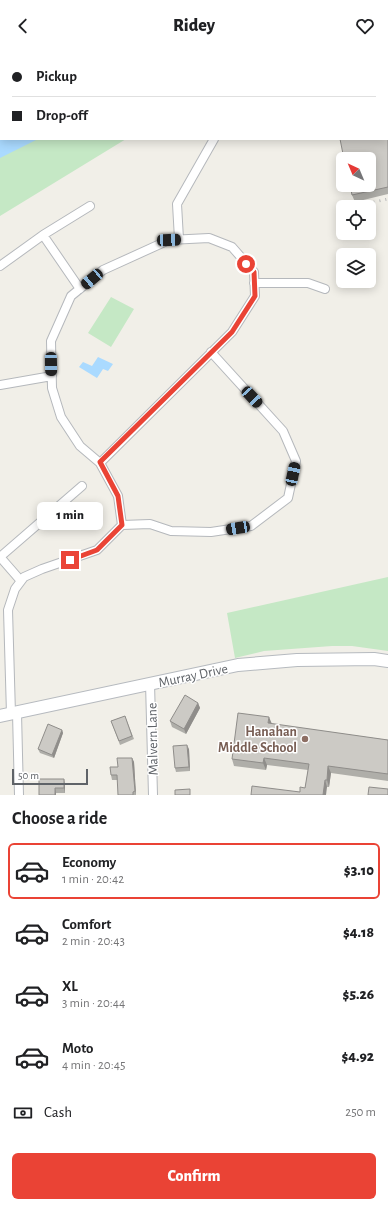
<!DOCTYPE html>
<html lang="en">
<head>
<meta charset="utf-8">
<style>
	:root { --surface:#fff; --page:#f2f2f2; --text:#202124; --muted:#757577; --line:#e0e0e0; --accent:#ea4335 }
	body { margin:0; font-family:"Alegreya Sans",sans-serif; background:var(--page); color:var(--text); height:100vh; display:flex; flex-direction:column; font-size:15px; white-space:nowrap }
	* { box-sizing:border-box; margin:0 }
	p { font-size:13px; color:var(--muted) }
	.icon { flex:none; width:22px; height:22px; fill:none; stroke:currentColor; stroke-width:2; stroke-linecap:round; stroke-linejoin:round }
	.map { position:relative; height:743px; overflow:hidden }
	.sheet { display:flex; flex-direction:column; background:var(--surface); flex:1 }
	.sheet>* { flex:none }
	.hud { position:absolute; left:0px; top:0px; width:388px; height:88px; box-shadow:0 2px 10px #0003; display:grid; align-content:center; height:88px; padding:0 12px; background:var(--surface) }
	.needle { width:26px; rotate:316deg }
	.buttons { position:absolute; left:336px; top:100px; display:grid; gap:8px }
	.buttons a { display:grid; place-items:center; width:40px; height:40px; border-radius:6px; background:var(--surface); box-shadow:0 2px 10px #0003; font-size:20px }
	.scale { position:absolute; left:12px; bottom:10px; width:76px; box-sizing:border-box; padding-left:4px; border:2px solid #5f6368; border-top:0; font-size:11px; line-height:14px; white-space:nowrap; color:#5f6368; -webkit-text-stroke:3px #fff; paint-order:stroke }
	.end { position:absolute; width:18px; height:18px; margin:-9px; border:5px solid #ea4335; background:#fff; box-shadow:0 0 0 2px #fff }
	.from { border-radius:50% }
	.bubble { position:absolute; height:28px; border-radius:6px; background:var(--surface); box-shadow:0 2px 10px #0003; font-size:13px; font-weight:800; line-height:28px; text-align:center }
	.car { position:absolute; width:12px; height:24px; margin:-12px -6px; border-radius:5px; box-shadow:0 0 3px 1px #0007; background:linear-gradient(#222 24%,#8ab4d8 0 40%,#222 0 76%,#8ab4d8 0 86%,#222 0) }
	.hud b { display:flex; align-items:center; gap:14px; height:38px; font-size:15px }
	.hud b+b { border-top:1px solid var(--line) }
	.hud i { width:10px; height:10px; background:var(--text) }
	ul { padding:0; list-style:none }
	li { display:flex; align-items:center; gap:12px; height:56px; margin:0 8px 6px; padding:0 4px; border:2px solid transparent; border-radius:6px }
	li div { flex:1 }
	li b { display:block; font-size:15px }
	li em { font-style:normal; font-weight:800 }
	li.active { border-color:var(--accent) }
	li>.icon { width:36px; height:36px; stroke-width:1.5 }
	h2 { padding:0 12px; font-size:18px; line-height:48px }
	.pay { display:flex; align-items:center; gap:10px; height:44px; padding:0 12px; font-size:15px }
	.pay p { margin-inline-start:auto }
	.button { display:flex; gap:8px; margin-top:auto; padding:8px 12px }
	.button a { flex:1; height:46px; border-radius:6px; background:var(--accent); color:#fff; font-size:16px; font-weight:800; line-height:46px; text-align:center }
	header { display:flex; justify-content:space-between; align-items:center; height:52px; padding:0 12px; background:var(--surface); font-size:18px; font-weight:800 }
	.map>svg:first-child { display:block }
	.green { fill:#c5e8c5 }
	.water { fill:#aadaff }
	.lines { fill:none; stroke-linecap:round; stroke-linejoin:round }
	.stream { stroke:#aadaff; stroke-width:3 }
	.street-casing { stroke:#b5b8bc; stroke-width:10 }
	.secondary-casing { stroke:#b6babf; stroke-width:14 }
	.street { stroke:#fff; stroke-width:8 }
	.secondary { stroke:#fff; stroke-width:12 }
	.rail { stroke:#b6b7b8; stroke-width:3; stroke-dasharray:1 5; stroke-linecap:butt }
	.wall { fill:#afaea9 }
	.shaded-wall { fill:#8f8d8a }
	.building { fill:#cccac5; stroke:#8f8d8a }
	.route { stroke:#ea4335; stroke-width:5 }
	.education-dot { fill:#8d6e63; stroke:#fff; stroke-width:1.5 }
	.labels { text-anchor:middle; stroke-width:3; stroke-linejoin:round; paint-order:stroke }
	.street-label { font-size:14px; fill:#5f6368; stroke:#fff }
	.education-label { font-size:14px; font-weight:bold; fill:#785e54; stroke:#fff; text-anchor:end }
</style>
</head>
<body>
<header><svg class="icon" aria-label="back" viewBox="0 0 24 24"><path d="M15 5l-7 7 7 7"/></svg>Ridey<svg class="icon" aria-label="heart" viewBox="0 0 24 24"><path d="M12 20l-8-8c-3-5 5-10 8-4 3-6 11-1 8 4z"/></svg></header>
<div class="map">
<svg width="388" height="743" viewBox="0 0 388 743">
	<rect width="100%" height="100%" fill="#f1efe8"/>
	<!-- green -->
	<path class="green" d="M0 0H294V1H1V87H126L0 164Z
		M111 245 134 257 111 295 88 281Z
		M388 525V599L352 594H332L264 599 235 606 227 561Z"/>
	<!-- water -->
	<path class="water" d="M1 31V87H38L0 106V34Z
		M98 305 113 312 108 319 103 317 97 326 79 315 83 310 92 314Z"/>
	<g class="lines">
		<!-- stream -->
		<path class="stream" d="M101 1 102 0
			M0 28H1"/>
		<!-- street casing -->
		<g class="street-casing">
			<path id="street" d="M209 186 232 195 254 220 255 244 232 280 100 411 80 394 61 365 52 336 51 289 71 244 103 218 169 188Z
				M179 187 177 152 214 87
				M0 214 43 183
				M254 231H308L325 237
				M80 237 43 183 90 154
				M0 333 52 324
				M100 411 118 444 122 473
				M21 529 0 505 82 434
				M150 631 153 743
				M17 661 19 743
				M11 662 8 558 15 537 24 525 42 517 97 498 122 473 150 472 171 479 211 480 251 474 288 446 296 409 283 379 211 300"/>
		</g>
		<!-- secondary casing -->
		<g class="secondary-casing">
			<path id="secondary" d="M0 664 238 613 297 608 374 607 388 609"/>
		</g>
		<!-- street -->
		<use href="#street" class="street"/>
		<!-- secondary -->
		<use href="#secondary" class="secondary"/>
		<!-- rail -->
		<path class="rail" d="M356 154 388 147"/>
	</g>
	<!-- wall -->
	<path class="wall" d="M388 11V142L355 150 352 143Z
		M198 651 200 656 186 682 172 675 170 669Z
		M125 664 134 687 120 693 111 669Z
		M272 672 388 688V729L331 721 329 735H327L300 740 305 736 308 718 267 713 266 718 234 714 232 707Z
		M62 678 63 681 54 706 40 701 38 697Z
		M189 697 190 719 176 720 175 716Z
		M132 706 134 710 136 743H118V728H112L111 723 118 715Z
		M39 727 65 732V741H56Z"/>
	<!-- shaded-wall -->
	<path class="shaded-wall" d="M198 651 200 656 186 682 184 677Z
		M269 665 272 672 268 671Z
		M62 678 63 681 54 706 52 703Z
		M187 693 189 697 190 719 189 715Z
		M132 706 134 710 136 743 135 739Z
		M264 706 267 713 266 718 263 711Z
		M328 714 331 721 329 735 327 728Z
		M64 727 65 732V741L64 736Z
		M325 728 327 735 326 743H322Z
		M55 736 56 741V743H55Z"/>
	<!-- building -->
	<path class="building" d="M387 11H388V135L352 143 350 133H369V107H344L340 87H387Z
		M185 643 198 651 184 677 170 669Z
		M238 661 269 665 268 671 388 688V722L328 714 327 728H325L323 743H251L252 734 300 740V735L305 736 309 712 264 706 263 711 232 707Z
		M125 664 132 684 119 689 111 669Z
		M48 672 62 678 52 703 38 697Z
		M187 693 189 715 175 716 173 694Z
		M117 706H132L135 739 133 740V743H118L117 723H111L110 715H118Z
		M39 727H64V736H55V743H39Z
		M369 735 388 737V743H368Z
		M190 737V743H175V738Z"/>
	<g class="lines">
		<!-- route -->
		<path class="route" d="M70 508 97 498 122 473 118 444 100 410 232 280 255 244 254 220 246 212"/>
	</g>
	<!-- markers -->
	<circle class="education-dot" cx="305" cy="687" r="4"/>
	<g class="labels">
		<!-- street labels -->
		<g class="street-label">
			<text transform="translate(193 623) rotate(-12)" y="5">Murray Drive</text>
			<text transform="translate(152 687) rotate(-91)" y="5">Malvern Lane</text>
		</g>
		<!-- education labels -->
		<g class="education-label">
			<text x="297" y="684">Hanahan<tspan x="297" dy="16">Middle School</tspan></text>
		</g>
	</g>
</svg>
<div class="buttons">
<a><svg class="needle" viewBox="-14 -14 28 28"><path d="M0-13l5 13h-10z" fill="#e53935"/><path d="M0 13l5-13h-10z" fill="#757577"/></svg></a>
<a><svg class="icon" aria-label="locate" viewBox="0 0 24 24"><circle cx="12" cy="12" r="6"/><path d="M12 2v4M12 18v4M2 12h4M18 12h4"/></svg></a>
<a><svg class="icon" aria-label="layers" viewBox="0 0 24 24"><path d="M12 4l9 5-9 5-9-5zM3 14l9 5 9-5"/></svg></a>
</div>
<div class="scale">50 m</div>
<i class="end from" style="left:246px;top:212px"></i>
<i class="end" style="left:70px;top:508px"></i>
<div class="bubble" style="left:37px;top:450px;width:66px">1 min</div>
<i class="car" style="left:169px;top:188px;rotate:88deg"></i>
<i class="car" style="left:92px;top:227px;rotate:230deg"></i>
<i class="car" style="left:51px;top:312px;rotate:179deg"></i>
<i class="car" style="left:252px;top:345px;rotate:137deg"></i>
<i class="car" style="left:293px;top:422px;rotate:12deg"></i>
<i class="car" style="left:238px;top:476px;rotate:261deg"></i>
<div class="hud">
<b><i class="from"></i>Pickup</b>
<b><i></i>Drop-off</b>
</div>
</div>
<section class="sheet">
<h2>Choose a ride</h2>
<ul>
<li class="active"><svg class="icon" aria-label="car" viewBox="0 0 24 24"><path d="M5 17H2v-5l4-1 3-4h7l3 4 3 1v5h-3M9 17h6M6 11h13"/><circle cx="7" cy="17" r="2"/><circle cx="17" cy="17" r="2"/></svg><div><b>Economy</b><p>1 min · 20:42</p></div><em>$3.10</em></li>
<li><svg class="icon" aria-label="car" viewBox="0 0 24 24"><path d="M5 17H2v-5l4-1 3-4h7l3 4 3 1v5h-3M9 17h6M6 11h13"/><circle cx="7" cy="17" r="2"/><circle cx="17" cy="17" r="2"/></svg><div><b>Comfort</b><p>2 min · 20:43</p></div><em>$4.18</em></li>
<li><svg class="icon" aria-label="car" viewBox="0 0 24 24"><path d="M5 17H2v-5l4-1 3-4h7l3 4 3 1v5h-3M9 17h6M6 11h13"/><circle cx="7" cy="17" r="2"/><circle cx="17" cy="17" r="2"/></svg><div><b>XL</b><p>3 min · 20:44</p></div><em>$5.26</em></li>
<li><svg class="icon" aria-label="car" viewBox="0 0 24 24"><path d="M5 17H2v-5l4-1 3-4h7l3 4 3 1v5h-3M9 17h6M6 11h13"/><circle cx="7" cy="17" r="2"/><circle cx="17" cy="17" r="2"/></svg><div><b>Moto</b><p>4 min · 20:45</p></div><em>$4.92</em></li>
</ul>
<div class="pay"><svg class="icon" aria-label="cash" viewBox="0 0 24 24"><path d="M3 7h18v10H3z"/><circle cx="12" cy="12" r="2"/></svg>Cash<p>250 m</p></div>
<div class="button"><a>Confirm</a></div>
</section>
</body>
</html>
